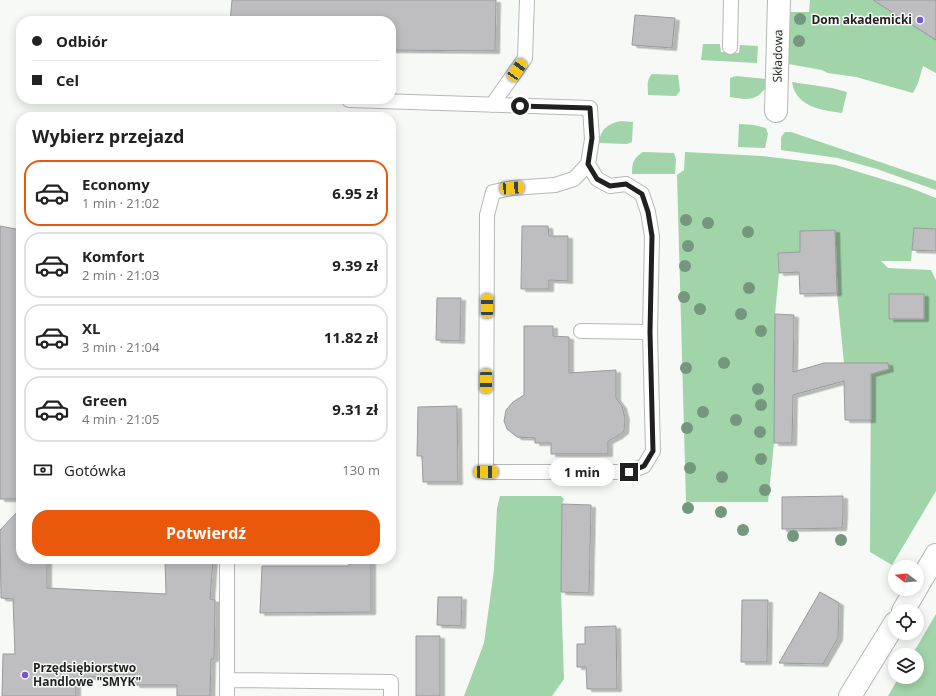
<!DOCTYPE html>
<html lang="pl">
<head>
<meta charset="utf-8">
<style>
	:root { --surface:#fff; --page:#f2f2f2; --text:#222; --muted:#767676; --line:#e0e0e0; --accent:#ea580c }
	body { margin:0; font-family:"Open Sans",sans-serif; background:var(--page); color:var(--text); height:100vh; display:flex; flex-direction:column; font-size:15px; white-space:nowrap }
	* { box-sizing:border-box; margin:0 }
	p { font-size:13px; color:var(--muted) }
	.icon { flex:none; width:22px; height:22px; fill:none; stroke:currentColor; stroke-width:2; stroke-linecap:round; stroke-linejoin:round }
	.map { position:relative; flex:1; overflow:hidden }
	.side { position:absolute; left:16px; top:112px; width:380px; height:452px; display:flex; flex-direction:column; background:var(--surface); border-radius:16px; box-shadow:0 2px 10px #0003 }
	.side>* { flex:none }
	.guide { position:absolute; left:16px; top:16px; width:380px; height:88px; border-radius:16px; box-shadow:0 2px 10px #0003; display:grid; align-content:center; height:88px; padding:0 16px; background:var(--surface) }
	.needle { width:26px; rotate:286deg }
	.tools { position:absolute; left:888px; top:560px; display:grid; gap:8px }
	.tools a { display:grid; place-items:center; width:36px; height:36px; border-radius:50%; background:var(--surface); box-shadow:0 2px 10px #0003; font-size:20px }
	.end { position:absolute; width:18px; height:18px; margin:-9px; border:5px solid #1f201f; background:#fff; box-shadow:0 0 0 2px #fff }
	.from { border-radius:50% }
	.bubble { position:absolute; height:28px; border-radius:14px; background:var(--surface); box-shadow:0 2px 10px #0003; font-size:13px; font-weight:700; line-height:28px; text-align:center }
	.car { position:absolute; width:12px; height:24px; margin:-12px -6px; border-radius:5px; box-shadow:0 0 3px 1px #0007; background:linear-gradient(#f5c518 24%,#345 0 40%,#f5c518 0 76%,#345 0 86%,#f5c518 0) }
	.guide b { display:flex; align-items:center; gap:14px; height:38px; font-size:15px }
	.guide b+b { border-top:1px solid var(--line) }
	.guide i { width:10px; height:10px; background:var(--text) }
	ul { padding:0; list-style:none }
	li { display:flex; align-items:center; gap:12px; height:66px; margin:0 8px 6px; padding:0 8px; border:2px solid var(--line); border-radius:16px }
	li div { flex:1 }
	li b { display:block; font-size:15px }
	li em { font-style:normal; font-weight:700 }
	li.active { border-color:var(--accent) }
	li>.icon { width:36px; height:36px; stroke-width:1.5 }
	h2 { padding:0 16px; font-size:18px; line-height:48px }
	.pay { display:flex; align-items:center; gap:10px; height:44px; padding:0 16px; font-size:15px }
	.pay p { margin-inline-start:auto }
	.button { display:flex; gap:8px; margin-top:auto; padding:8px 16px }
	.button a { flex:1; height:46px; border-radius:16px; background:var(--accent); color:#fff; font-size:16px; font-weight:700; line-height:46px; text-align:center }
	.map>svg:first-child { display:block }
	.green { fill:#a1d4a8; fill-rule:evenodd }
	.building { fill:#bebec1; stroke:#9a9a9d; filter:url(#shadow) }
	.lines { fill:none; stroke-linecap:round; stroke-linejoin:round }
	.lane-casing { stroke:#b6b9b7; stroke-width:16 }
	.street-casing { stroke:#b6b9b7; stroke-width:24 }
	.secondary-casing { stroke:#b6b9b7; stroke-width:24 }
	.lane { stroke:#fff; stroke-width:14 }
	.street { stroke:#fff; stroke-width:22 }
	.secondary { stroke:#fff; stroke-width:22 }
	.tree { fill:#74977e }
	.route { stroke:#1f201f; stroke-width:5 }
	.poi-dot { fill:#7658d2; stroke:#f6f9f6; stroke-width:1.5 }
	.labels { text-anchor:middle; stroke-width:3; stroke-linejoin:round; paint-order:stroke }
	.poi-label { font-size:12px; font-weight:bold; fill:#1f201f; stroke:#f6f9f6; text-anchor:end }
	.street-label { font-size:12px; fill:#1f201f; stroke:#f6f9f6 }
</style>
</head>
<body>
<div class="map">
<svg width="936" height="696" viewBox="0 0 936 696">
	<defs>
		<filter id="shadow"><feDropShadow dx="4.5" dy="2.5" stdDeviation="0" flood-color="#0004"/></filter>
	</defs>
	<rect width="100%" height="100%" fill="#f6f9f6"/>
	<!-- green -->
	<path class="green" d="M810 0H873L936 40V73L923 66 918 83 913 93 856 77 828 73 822 70 788 64 790 12H809Z
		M703 44H720L721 52 739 53 740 45 758 46 757 63 701 60Z
		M652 74 678 75 680 91 676 96 648 95C648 87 646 80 652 74Z
		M736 76 768 79C768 84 767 87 763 91 754 102 743 99 730 97V78Z
		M792 82 832 88 847 92 842 113C821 110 796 107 792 82Z
		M621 121 633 122 632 142 627 144 599 143C600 130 608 123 621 121Z
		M739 124 754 125 766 128 768 134 765 148 738 147Z
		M785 132H791L936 181V190L877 169 838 158 781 150V137Z
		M643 152 674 153 676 159 675 174H632C632 163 633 158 643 152Z
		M685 152 762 156 836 165 908 187 936 198V229L914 228 911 261H881L888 268 931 270 936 280V491L892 565 870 552 871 363H844L837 293 835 230 800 231V252L778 253 779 273 775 314 774 443 768 502H686L677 175 684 170ZM889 294H924V319H889Z
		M500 496H561L564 499 562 504 561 592 564 679 552 696H464L484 643 494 570 497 508Z
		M936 614V696H888L899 677H917V655H912Z"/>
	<!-- building -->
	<path class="building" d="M232 0H496L495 51 391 50V21H230Z
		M873 0H936V40Z
		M635 15 675 18 672 48 632 45Z
		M0 226 21 230V499H0Z
		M522 226H548L549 236H568V281L549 280V289H521Z
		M914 228 936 229V251L912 250Z
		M835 230 837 293 800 294 799 272 779 273 778 253 800 252V231Z
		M889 294H924V319H889Z
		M437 298H461L460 341 436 340Z
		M775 314 794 315 793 372 824 363H888L889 369 871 374V420H845L844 381 793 395 792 443H774Z
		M524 326H553V336L569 337V373L616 370V398L622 406 625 418 624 431 618 436 608 441V454H551V443H535V438L517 437 507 429 504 421 506 410 513 402 524 395Z
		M457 406 458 482H423L422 456H417L418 407Z
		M843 496V516L842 528 782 529V497Z
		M562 504 591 505 589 593 561 592Z
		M21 508V559H47V588L166 594 165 559H213L210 599 215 600 214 659H211L210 696H177V685H135V674L76 678V696H2L3 654H15L13 599 1 598 0 530Z
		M349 559H371V612L260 613 262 566H349Z
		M820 592 839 603 838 638 823 664 779 663Z
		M438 597H462L461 626 437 625Z
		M742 600H768L767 662H741Z
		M616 626 617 689H587L586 667H577V644H585V627Z
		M416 636H440V696H416Z"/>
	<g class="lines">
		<!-- lane casing -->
		<g class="lane-casing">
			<path id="lane" d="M730 47 731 0
				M349 100 590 108 592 139 588 164 574 179 555 185 512 188 493 192 487 215 486 472H629L644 466 653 451 650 332 652 236 648 212 642 194 626 184 610 186 597 179 588 164
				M492 105 525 58 527 0
				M581 331 650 332
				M227 559V696
				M227 680 391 682V696"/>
		</g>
		<!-- street casing -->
		<g class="street-casing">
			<path id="street" d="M776 111 779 0"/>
		</g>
		<!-- secondary casing -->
		<g class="secondary-casing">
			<path id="secondary" d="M917 587 936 555
				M903 611 916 589
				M850 696 895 623"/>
		</g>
		<!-- lane -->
		<use href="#lane" class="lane"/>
		<!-- street -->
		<use href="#street" class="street"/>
		<!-- secondary -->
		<use href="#secondary" class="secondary"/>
	</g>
	<!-- trees -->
	<g class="tree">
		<circle cx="800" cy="19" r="6"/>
		<circle cx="799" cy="41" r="6"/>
		<circle cx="686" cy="220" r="6"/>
		<circle cx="708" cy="223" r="6"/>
		<circle cx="748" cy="232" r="6"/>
		<circle cx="688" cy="246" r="6"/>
		<circle cx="685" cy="266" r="6"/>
		<circle cx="749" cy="288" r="6"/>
		<circle cx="684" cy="297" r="6"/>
		<circle cx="700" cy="309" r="6"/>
		<circle cx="741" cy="314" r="6"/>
		<circle cx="761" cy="331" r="6"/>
		<circle cx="724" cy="363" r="6"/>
		<circle cx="686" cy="368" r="6"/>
		<circle cx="758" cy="389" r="6"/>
		<circle cx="761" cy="405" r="6"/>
		<circle cx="703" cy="412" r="6"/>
		<circle cx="736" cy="420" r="6"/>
		<circle cx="687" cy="428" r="6"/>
		<circle cx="760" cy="432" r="6"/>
		<circle cx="761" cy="459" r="6"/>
		<circle cx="690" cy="468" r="6"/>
		<circle cx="722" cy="477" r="6"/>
		<circle cx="765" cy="490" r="6"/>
		<circle cx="688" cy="508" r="6"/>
		<circle cx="721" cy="512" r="6"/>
		<circle cx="743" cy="530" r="6"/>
		<circle cx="793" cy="536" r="6"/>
		<circle cx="841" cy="540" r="6"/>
	</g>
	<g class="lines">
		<!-- route -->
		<path class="route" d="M520 106 590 108 592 138 588 164 597 179 610 186 626 184 642 194 648 212 652 236 650 332 653 451 644 466 629 472"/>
	</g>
	<!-- markers -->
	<g class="poi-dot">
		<circle cx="920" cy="20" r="4"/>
		<circle cx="25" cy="675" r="4"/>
	</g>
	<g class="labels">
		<!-- poi labels -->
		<g class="poi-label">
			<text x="912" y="24">Dom akademicki</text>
			<text x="33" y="672" text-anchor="start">Przędsiębiorstwo<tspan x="33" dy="14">Handlowe "SMYK"</tspan></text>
		</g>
		<!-- street labels -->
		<g class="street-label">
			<text transform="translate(778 56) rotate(-89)" y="4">Składowa</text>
		</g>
	</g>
</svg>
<div class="tools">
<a><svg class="needle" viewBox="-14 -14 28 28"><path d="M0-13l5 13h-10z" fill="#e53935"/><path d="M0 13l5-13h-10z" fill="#767676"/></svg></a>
<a><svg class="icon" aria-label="locate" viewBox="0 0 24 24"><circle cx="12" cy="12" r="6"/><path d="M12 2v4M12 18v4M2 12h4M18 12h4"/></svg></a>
<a><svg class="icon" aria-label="layers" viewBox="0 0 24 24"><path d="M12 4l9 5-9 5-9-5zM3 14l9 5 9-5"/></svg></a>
</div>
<i class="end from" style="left:520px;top:106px"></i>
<i class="end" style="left:629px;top:472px"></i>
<div class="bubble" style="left:549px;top:458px;width:66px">1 min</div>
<i class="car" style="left:517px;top:70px;rotate:35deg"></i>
<i class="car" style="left:512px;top:188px;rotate:86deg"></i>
<i class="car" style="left:487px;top:306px;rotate:0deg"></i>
<i class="car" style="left:486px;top:381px;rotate:180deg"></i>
<i class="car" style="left:486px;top:472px;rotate:90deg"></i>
<div class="guide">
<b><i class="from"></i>Odbiór</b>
<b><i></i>Cel</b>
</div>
<section class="side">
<h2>Wybierz przejazd</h2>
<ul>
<li class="active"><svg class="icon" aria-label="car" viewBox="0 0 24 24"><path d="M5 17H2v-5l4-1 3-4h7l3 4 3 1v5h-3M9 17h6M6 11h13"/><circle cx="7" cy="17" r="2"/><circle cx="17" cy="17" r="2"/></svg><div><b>Economy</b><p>1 min · 21:02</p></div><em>6.95 zł</em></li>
<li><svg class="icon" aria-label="car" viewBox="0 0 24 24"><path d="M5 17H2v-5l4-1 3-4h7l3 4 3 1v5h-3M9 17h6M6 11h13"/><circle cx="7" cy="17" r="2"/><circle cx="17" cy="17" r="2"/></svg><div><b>Komfort</b><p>2 min · 21:03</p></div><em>9.39 zł</em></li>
<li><svg class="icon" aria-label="car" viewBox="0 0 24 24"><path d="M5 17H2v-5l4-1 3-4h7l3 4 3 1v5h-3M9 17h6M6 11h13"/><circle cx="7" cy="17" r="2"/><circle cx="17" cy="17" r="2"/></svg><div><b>XL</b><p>3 min · 21:04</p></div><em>11.82 zł</em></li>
<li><svg class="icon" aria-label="car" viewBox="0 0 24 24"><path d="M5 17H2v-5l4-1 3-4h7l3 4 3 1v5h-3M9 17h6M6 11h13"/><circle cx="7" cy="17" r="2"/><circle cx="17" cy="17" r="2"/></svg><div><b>Green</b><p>4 min · 21:05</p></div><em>9.31 zł</em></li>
</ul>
<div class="pay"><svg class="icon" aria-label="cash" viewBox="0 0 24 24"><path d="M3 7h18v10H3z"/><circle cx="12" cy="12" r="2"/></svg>Gotówka<p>130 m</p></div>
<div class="button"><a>Potwierdź</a></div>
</section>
</div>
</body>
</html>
